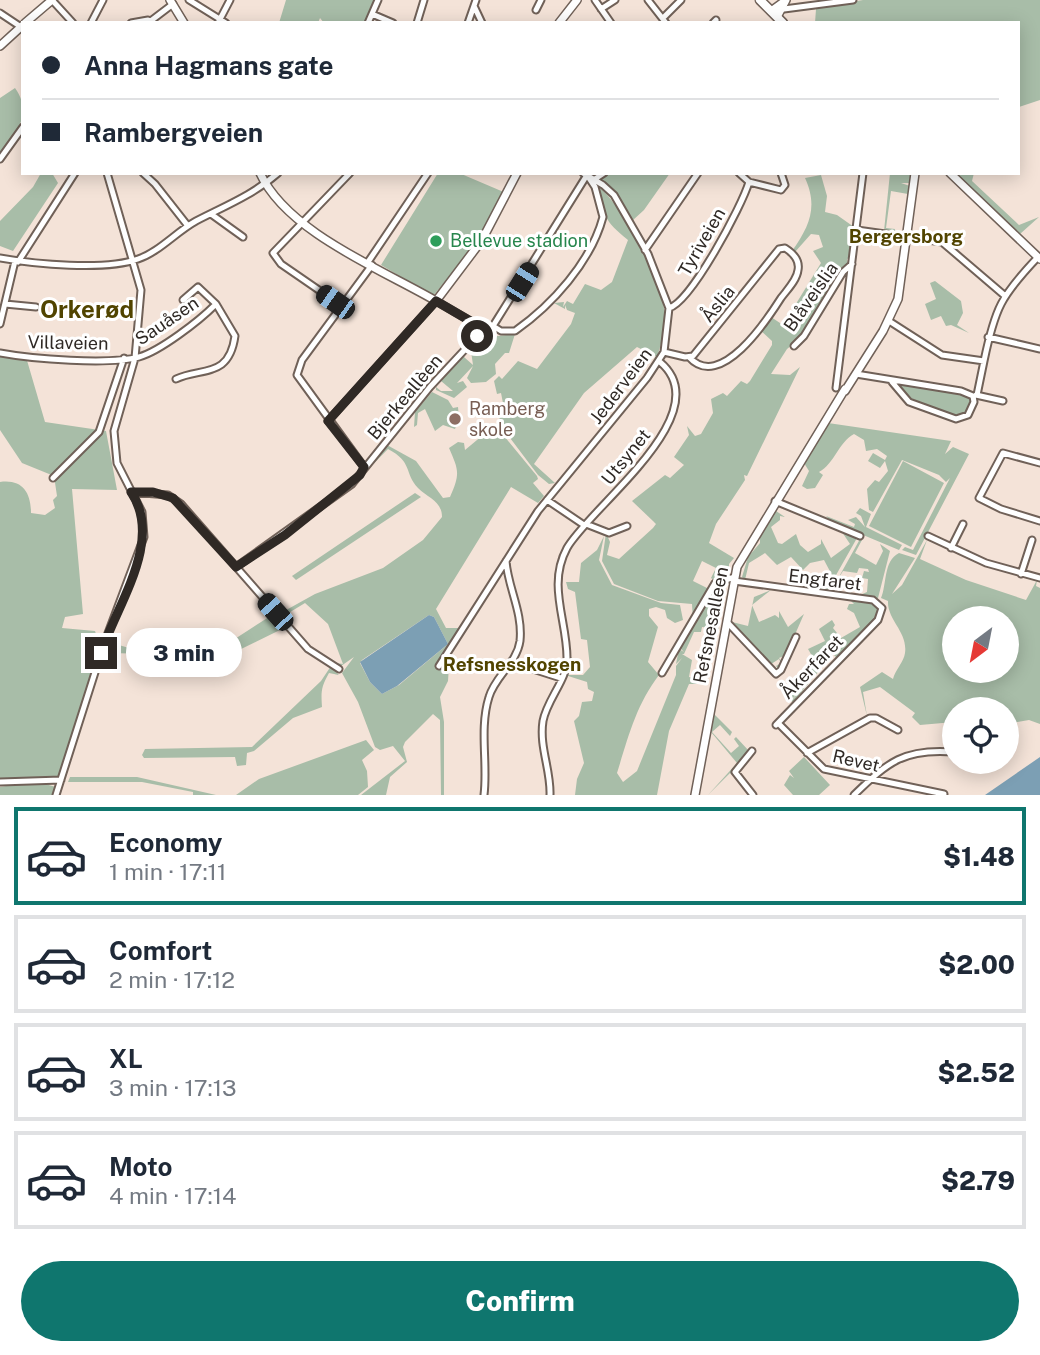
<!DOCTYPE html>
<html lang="en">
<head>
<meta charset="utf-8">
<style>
	:root { --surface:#fff; --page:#f2f2f3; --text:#1f2937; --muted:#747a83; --line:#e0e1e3; --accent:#0f766e }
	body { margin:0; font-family:"Public Sans",sans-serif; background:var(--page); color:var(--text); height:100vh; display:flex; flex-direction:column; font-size:26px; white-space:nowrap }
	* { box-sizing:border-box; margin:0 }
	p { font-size:23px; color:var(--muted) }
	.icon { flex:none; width:38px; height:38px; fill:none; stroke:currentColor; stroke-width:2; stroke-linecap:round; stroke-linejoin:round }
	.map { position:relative; height:795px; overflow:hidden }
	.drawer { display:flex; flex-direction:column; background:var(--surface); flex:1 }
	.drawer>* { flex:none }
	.guide { position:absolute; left:21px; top:21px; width:999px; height:154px; border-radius:0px; box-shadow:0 4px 18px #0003; display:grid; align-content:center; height:154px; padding:0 21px; background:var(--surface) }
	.needle { width:46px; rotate:212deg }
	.buttons { position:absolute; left:942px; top:606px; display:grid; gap:14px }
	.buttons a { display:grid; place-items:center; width:77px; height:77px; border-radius:50%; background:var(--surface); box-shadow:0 4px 18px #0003; font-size:35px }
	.end { position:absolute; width:32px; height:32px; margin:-16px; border:9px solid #2f2925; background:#fff; box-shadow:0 0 0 4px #fff }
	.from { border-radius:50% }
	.bubble { position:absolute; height:49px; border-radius:24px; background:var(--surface); box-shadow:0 4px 18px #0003; font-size:23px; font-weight:800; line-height:49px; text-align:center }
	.car { position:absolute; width:21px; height:42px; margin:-21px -10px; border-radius:9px; box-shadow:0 0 5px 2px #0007; background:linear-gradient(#222 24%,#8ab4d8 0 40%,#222 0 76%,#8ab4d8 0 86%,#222 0) }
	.guide b { display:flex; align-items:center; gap:24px; height:66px; font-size:26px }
	.guide b+b { border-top:2px solid var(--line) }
	.guide i { width:18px; height:18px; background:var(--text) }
	ul { padding:12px 0 0; list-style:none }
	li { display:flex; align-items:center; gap:21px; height:98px; margin:0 14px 10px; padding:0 7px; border:4px solid var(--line); border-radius:0px }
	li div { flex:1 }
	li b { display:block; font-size:26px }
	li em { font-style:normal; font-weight:800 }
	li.active { border-color:var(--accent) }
	li>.icon { width:63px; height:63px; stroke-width:1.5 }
	.action { display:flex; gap:14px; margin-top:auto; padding:14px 21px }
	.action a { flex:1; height:80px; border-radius:42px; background:var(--accent); color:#fff; font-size:28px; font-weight:800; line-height:80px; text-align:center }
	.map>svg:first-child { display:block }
	.green { fill:#a8bda8; fill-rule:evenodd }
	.water { fill:#7c9fb4 }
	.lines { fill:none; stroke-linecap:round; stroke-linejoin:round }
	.street-casing { stroke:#706158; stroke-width:9 }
	.secondary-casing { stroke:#706158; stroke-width:10 }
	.primary-casing { stroke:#706158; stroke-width:11 }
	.street { stroke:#fff; stroke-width:5 }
	.secondary { stroke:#fff; stroke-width:7 }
	.primary { stroke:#fff; stroke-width:8 }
	.route { stroke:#2f2925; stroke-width:9 }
	.leisure-dot { fill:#2e9e5b; stroke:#fff; stroke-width:2.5 }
	.education-dot { fill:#8d6e63; stroke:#fff; stroke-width:2.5 }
	.labels { text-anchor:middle; stroke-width:6; stroke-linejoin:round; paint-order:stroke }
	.leisure-label { font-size:18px; fill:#27864d; stroke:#fff; text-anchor:start }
	.street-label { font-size:18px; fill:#2f2925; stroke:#fff }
	.education-label { font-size:18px; fill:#785e54; stroke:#fff; text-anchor:start }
	.neighbourhood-label { font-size:19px; font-weight:bold; fill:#514400; stroke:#fff }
	.district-label { font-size:24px; font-weight:bold; fill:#514400; stroke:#fff }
</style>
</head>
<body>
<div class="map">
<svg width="1040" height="795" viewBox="0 0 1040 795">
	<rect width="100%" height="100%" fill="#f4e3d8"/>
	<!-- green -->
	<path class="green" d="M286 0H377L367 23H324L320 18 318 23H279Z
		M863 0H1040V100L1019 107 1018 23H815L816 9 789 12Z
		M15 88C34 115 16 131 0 155V98Z
		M41 173H52L58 183 13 251 0 246V221L33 187Z
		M438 173H459L506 193 473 248 433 296 381 265Z
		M607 173H670L644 210 632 221 613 191 601 181Z
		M890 173H911L910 183H901L910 186 908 194 891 191 886 228 895 229 894 233 884 231Z
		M954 173H974L972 181 1019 225 1039 217 1020 234 1040 256Z
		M821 175 827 196 825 212 837 215 854 227 851 257 847 259 848 265 812 315 803 336 787 349 771 374 790 375 800 367 747 476 744 475 745 480 716 524 709 543 734 558 729 564V572L714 580 711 578 716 568 702 561 693 581 709 589 693 621 692 604 658 601 614 584 602 561 606 533 610 542 607 555 619 559 653 528 656 524 653 521 632 501 665 475 670 478 684 465 674 457 689 435 687 426 695 436 701 434 713 413 711 399 723 393 727 396 741 381 747 384 750 381 772 345V341L760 330 771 317 783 325 821 263 813 251 823 247 819 235 811 234 795 252 792 251C810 226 818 206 805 178Z
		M596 185C620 200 660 278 664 308 666 322 662 343 657 357L637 347 584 393 534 464 555 483 549 484 538 475 498 422 504 408 501 393 497 394 494 381 499 376 502 379 518 361 537 369 571 324 575 313 567 310 565 305V309L554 303 564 302 563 307 567 301 573 304 585 284 601 290 612 282 628 240C604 221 603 214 596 185Z
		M935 281 961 301 963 313 957 325 969 333 951 325 946 326 941 316 931 320 925 304 936 299 930 283Z
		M485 333 498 336 515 334 509 353H505L495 364 496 374 486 382 471 383 467 378 473 366 457 383 463 381 467 387 454 398 436 390V387L441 391H453L441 381 466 353 464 357 473 365 471 351 475 347 478 349 477 340Z
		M0 355 26 357 45 422 106 431 117 490 72 489 83 614 65 617 62 628 95 631 100 646 59 778 0 782V482C22 479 31 492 31 513L45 515 55 508 53 500 57 496 54 476 22 463 0 430Z
		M899 384 964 394 973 401 969 413 956 418 910 401 897 386Z
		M432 392 448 400 453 408 458 407 459 418 455 429 443 425 435 431 425 409 418 413 417 425 414 427 415 412Z
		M828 423 951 441 945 454 953 447 969 454 916 555 902 550 905 547 913 550 950 478 946 482 939 475 902 460 873 512 869 510 867 489 875 480 879 482 888 471 885 461 880 468 868 461 873 453 885 460 887 456 877 449 866 451 864 440 854 434C838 443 835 463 819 472L823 475 815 488 807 489 802 486 809 471 804 463Z
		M495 425 537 476 538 479 533 483 544 496 538 503 511 487 436 609 446 628H461L450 651 448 681 440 697 444 722V795H441L440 720 433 714 405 742 403 747 407 762 390 777 386 795H361L405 761 393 746 380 750 375 747 358 702 342 673 354 657 341 666 329 662 343 664 328 624 305 603 282 617 279 614 315 594 383 568 423 540 442 517C442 501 428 498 418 488 404 473 413 462 388 449L346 492 243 565 344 492 387 445 416 461 443 498 450 497C461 473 458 469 449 448L458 442 464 443 465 450ZM429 615 434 617 448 644 399 685 382 694 370 682 360 663 362 660Z
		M903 461 944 483 911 547 869 526Z
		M415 493 421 497 296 580 292 576Z
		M860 508 871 514 866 527 902 545 899 550 832 522 826 516 854 527 855 524 848 520 856 517 865 527 861 516 856 513Z
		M776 511 785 517 780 516V520L771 527 778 543 782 544 796 534 800 545 808 552 821 544V539L831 558 850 544 842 532 857 538 827 591 813 589V586L818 587 833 577 824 560 810 563 803 570 791 557 777 565 765 553 749 563 745 580 742 577 748 557 760 543V537Z
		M604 536 599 560 612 585 661 603 680 605 683 620 675 623 667 618 665 610 656 607 649 609V616L658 627 648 662 659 675C636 705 628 738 617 773L623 782 637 771 676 675V666L682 658 676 664 679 649 684 652 680 648 719 586 706 623 721 629 702 627 701 632H694L684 654H682L692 660 689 677 695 678 697 684H689L669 731 657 795H575L577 779 584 763 574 721 579 716 582 702 592 701 594 692 588 689 587 682 565 675H583L590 667 587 640 581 639 575 592 568 589 566 582H579L581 563 597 550Z
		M860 539 862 540 855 553 876 565 883 551 880 544 890 551 878 598 860 595 867 592 868 579 862 578 864 571 869 572 868 569 859 568 857 573 843 571 835 584Z
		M927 540 920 559 966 580 1026 600 1037 580 1036 586 1040 588V724L1029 720 1006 724V709H954V722L920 725 912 717 915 713 880 687 863 692 867 716 860 687 882 672 893 679C895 670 904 662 905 653 908 632 887 620 888 601L881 598C887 585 883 561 899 553L915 558 892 594 902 585ZM954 618H1006V670H954Z
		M771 590 752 605 759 622 775 615 779 618V611L788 627 804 614 786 655 779 658 783 663 779 670 776 666 781 663 779 659 768 666 732 622 748 626 754 597Z
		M850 600 874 603 881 608 877 617 837 658 833 654 793 702 789 700 777 679 790 700H792L802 689 791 700 781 682 790 692 804 683 801 671 815 661 808 649 825 641 819 629 832 620 835 625 833 628 841 638 860 627 854 613 847 609 849 604H854Z
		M275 613 284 628 235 652 194 655 109 653 112 643 129 648 224 646Z
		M331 666 339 675 329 673C321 687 321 692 322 707L293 718 254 751 247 753 246 765 237 766 235 757 144 758 142 755 145 749 252 747 321 681Z
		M714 714 732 732 730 736 720 725 712 732 731 753 739 746 734 739 736 737 749 751 734 776 730 773 708 795 737 763 711 732Z
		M366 740 374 750 362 760 367 771 368 787 358 795H236L259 779Z
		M804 757 830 785 819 795H793L784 785 790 775 794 778 789 771Z
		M70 777H137L216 795H193V792L142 782H68Z
		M18 784H45L56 787 53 795H0V787Z"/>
	<!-- water -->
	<path class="water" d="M429 615 434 617 448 644 397 686 382 694 370 682 360 662Z
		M1040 757V795H985Z"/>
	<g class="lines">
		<!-- street casing -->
		<g class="street-casing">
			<path id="street" d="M52 0 73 23
				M189 0 226 23
				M595 0 611 23
				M648 0 666 23
				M474 6 482 23
				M601 9 615 0
				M784 9 853 0
				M536 10 541 0
				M0 13 21 27
				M372 14 393 23
				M663 18 681 0
				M91 23 103 0
				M131 23 148 20
				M148 23 173 4
				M218 23 230 0
				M368 23 378 0
				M417 23 424 0
				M468 23 476 0
				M713 23 716 20
				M0 159 23 127
				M143 173 155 184 188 226
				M739 173 749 182 781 190 785 185 781 173
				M595 179 604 173
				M211 214 243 237
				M857 230 942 242 1004 295
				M645 250 698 173
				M0 258C34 264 105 271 138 259 159 252 176 232 196 221 225 206 253 195 278 173
				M18 262 75 173
				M368 262 428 173
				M5 304 36 307
				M342 306 281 264 273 253 350 173
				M669 308C691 302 742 206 749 182
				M889 321 942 355 984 361C995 308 1001 296 1038 257
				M0 324 15 261
				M988 337 1040 349
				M794 346 804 336 843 272 852 264
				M664 352 685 357 693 356 779 249 785 248C793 253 800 260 798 270 797 280 787 290 781 298 767 320 720 392 689 357
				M0 353C32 359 109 365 139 357 160 351 199 321 215 305
				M856 374 961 391 973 396 974 402 968 415 956 419 909 402 892 382
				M176 379C201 367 229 379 235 336L216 304 198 287 183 300
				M836 388 863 173
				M976 395 1003 401
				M977 395 984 361
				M328 421 436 301 484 329
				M1040 463 1003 453 979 498 1001 509 1040 521
				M364 467 297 375 302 360 372 265
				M53 478 99 432 124 358
				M131 492 168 495 181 504 308 649 339 669
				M547 500 584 525
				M775 501 860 536
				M586 524 609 533 627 526
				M928 536 986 563 1040 578
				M951 548 963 524
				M236 567 352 484 430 387 484 329 493 326 587 175 595 187 603 217C591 262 552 305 515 331H501L493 326
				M1021 574 1032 540
				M734 581 873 600 882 608 878 620 776 725
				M727 622 776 674 781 670 796 637
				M511 662 561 678
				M439 666 538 511 647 378 664 352 669 308 648 254 614 195 603 185 583 173
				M662 673 715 583 735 577
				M778 723 824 769 944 794
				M752 751 735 772 753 795
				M807 753 870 718H876L898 730
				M0 782 61 780
				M56 795 105 641 144 537 142 512 117 463 114 431 135 358 141 290 107 173
				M484 795C488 763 479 729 489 697 495 676 517 663 520 641 523 612 508 588 506 561
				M550 795C551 770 539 747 543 721 547 699 568 679 567 658 567 620 547 585 567 548 590 507 721 413 660 362
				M854 795C888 762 904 748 954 752"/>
		</g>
		<!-- secondary casing -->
		<g class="secondary-casing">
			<path id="secondary" d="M170 0 184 23
				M771 11 785 1
				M777 17 786 0
				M25 23 52 0
				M559 23 577 0
				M0 46 23 25
				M260 173C287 232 381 269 436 301L482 240 517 173
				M950 173 1040 259
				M845 391 883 331 898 299 915 173
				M695 795 737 567 845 389"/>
		</g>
		<!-- primary casing -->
		<g class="primary-casing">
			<path id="primary" d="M760 0 783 23"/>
		</g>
		<!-- street -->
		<use href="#street" class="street"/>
		<!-- secondary -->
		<use href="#secondary" class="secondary"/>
		<!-- primary -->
		<use href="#primary" class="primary"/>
	</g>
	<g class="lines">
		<!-- route -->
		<path class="route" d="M101 653C117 604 164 541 131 492H153L173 498 236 567 285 535 360 475 364 467 328 421 436 301 484 329 477 336"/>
	</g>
	<!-- markers -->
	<circle class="leisure-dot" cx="436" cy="241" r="7"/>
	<circle class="education-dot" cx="455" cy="419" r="7"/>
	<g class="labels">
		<!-- leisure labels -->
		<g class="leisure-label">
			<text x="450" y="247">Bellevue stadion</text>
		</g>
		<!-- street labels -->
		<g class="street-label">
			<text transform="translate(702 242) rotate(-60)" y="6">Tyriveien</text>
			<text transform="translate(811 297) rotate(-55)" y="6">Blåveislia</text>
			<text transform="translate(718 304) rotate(-51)" y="6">Åslia</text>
			<text transform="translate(167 321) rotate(-34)" y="6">Sauåsen</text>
			<text transform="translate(68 343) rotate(1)" y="6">Villaveien</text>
			<text transform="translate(621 386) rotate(-53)" y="6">Jederveien</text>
			<text transform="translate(405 397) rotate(-50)" y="6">Bjerkeallèen</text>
			<text transform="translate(626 457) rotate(-51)" y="6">Utsynet</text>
			<text transform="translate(825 580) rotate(7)" y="6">Engfaret</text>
			<text transform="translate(711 625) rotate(-79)" y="6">Refsnesalleen</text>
			<text transform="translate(812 667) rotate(-46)" y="6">Åkerfaret</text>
			<text transform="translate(856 761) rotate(13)" y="6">Revet</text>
		</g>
		<!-- education labels -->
		<g class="education-label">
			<text x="469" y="415">Ramberg<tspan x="469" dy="21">skole</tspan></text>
		</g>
		<!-- neighbourhood labels -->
		<g class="neighbourhood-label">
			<text x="906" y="243">Bergersborg</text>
			<text x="512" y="671">Refsnesskogen</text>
		</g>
		<!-- district labels -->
		<g class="district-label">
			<text x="87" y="318">Orkerød</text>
		</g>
	</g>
</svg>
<div class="buttons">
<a><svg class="needle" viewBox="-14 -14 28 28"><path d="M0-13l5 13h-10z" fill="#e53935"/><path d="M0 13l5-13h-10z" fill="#747a83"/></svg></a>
<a><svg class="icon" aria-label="locate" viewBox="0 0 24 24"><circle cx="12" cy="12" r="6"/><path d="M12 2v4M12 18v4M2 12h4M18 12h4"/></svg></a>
</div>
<i class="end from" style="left:477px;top:336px"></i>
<i class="end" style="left:101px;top:653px"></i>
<div class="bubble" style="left:126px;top:628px;width:116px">3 min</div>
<i class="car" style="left:522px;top:282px;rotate:32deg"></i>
<i class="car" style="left:335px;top:302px;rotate:305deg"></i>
<i class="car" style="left:275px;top:612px;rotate:318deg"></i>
<div class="guide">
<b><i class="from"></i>Anna Hagmans gate</b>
<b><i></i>Rambergveien</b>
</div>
</div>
<section class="drawer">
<ul>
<li class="active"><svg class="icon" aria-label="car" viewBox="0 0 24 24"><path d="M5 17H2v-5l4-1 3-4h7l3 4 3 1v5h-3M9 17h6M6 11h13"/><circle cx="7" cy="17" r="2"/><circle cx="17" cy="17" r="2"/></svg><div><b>Economy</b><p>1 min · 17:11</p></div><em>$1.48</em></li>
<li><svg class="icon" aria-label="car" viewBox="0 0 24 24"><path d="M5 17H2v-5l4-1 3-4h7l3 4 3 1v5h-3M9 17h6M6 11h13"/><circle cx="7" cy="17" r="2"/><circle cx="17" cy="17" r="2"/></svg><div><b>Comfort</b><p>2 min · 17:12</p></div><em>$2.00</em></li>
<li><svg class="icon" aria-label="car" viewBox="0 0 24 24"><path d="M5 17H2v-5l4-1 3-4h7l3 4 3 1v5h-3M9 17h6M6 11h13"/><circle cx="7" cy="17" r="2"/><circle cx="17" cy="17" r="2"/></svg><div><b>XL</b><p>3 min · 17:13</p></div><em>$2.52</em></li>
<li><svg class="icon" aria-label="car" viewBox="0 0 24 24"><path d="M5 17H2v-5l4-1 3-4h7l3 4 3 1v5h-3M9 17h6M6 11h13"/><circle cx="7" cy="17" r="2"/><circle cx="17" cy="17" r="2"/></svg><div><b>Moto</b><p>4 min · 17:14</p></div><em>$2.79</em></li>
</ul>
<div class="action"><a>Confirm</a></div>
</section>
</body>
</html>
